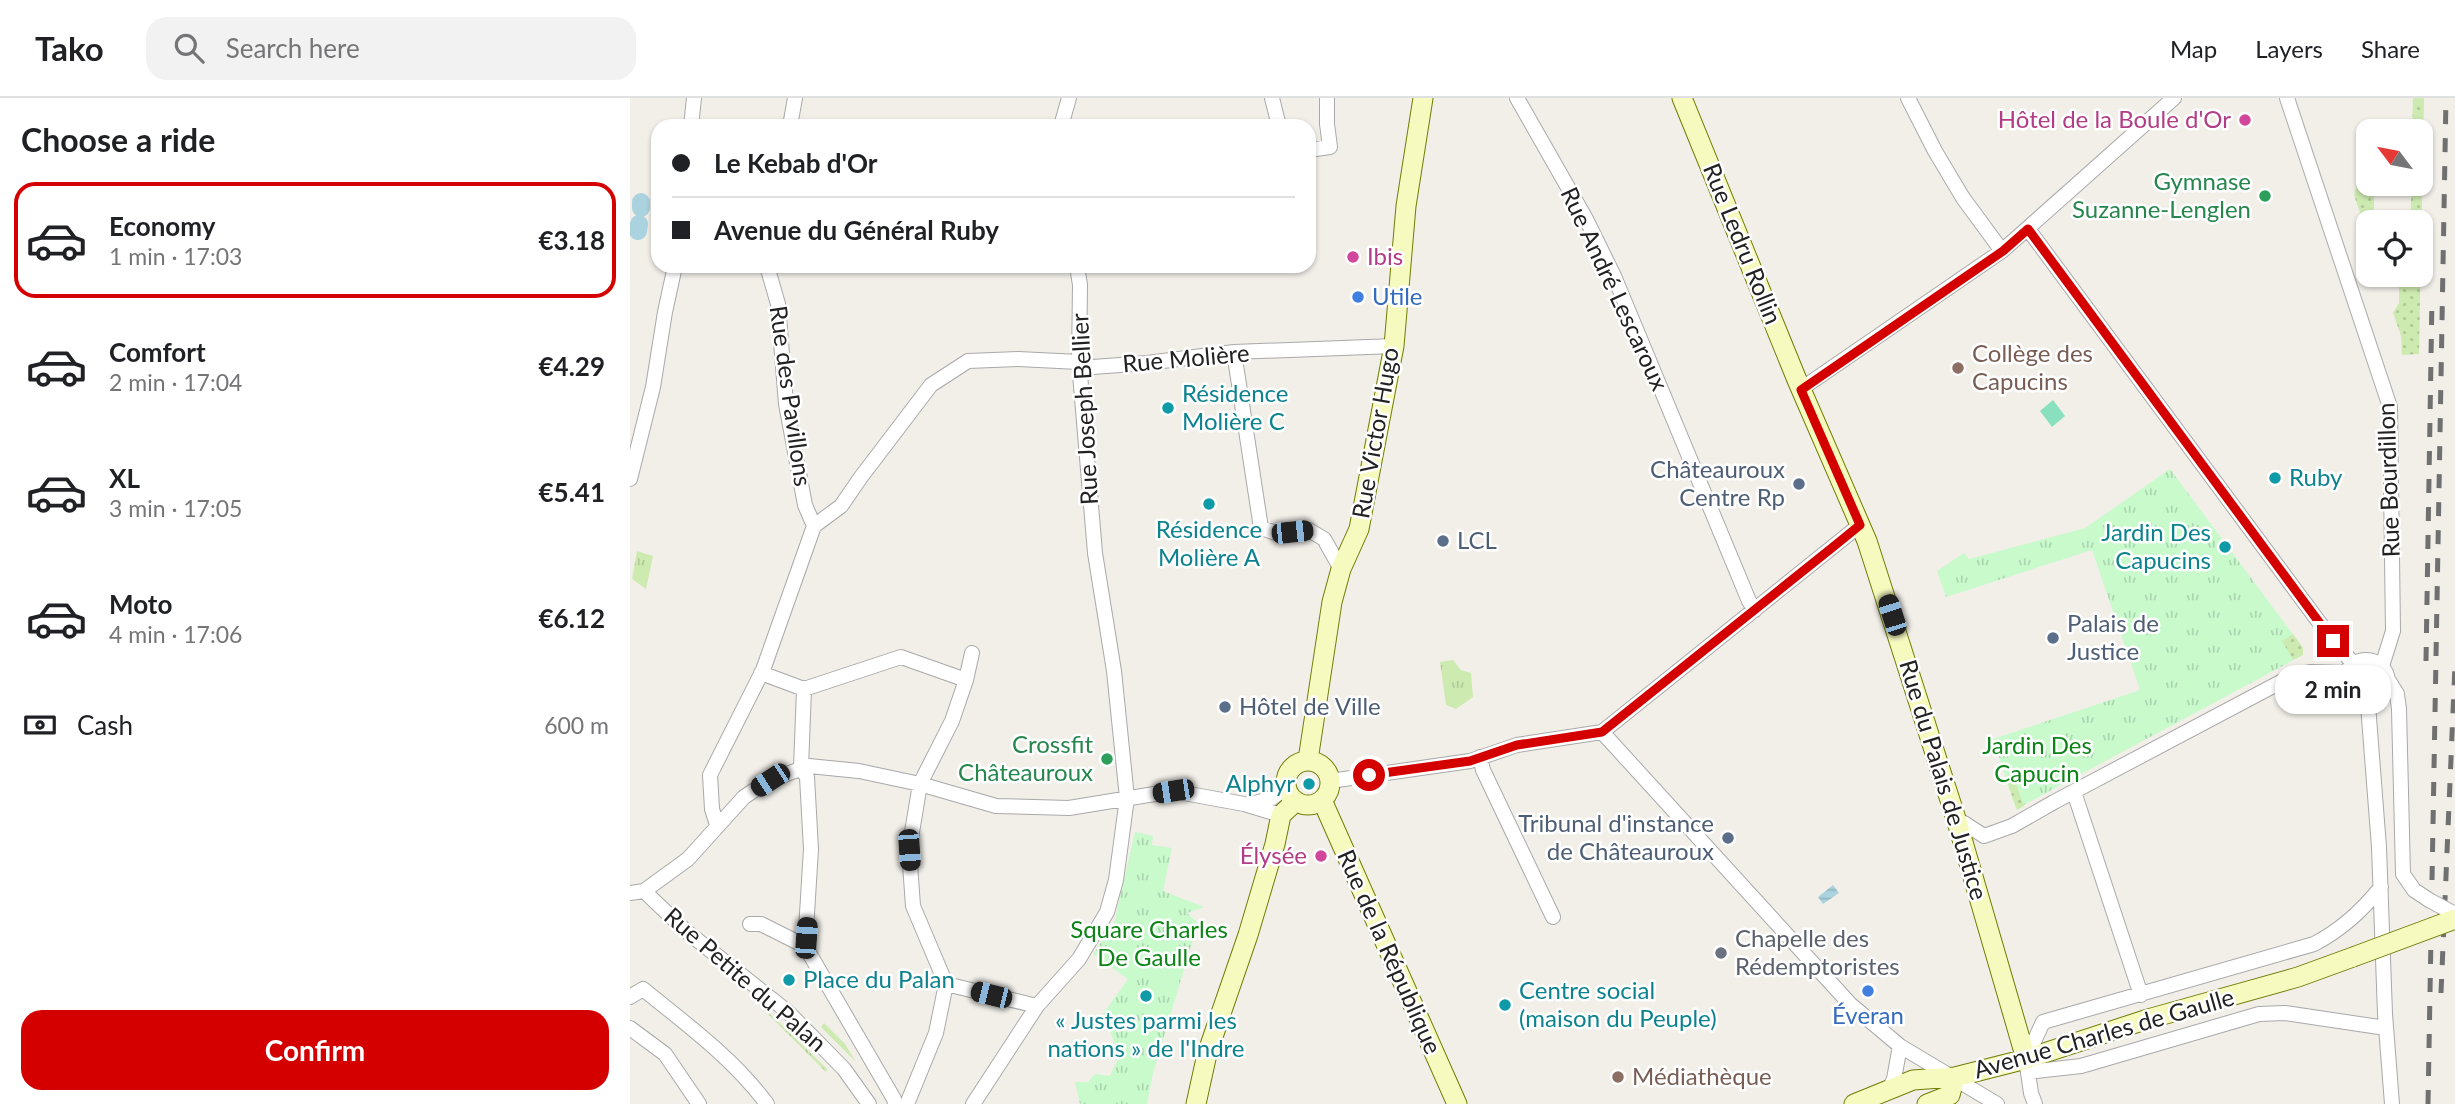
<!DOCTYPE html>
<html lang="en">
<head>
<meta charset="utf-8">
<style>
	:root { --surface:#fff; --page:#f2f2f2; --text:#202124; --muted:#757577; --line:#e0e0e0; --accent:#d40000 }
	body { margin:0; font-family:Lato,sans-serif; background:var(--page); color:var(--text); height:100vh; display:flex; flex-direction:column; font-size:26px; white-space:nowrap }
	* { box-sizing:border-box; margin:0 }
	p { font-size:23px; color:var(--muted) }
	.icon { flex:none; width:38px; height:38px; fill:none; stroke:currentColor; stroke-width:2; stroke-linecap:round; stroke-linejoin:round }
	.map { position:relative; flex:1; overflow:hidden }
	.panel { display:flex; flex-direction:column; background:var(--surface); width:630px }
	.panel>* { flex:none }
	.guide { position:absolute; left:21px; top:21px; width:665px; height:154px; border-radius:21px; box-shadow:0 2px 5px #0004; display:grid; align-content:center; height:154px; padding:0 21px; background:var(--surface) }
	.needle { width:46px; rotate:302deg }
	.controls { position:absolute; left:1726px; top:21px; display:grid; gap:14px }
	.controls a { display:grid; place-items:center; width:77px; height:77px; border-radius:14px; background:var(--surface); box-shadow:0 2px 5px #0004; font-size:35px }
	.end { position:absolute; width:32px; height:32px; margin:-16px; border:9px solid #d40000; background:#fff; box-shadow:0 0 0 4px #fff }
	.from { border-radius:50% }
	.bubble { position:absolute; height:49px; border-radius:21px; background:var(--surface); box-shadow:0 2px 5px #0004; font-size:23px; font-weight:700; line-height:49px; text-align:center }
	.car { position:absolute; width:21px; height:42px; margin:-21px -10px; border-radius:9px; box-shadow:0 0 5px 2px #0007; background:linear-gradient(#222 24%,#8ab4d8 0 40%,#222 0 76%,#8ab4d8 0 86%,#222 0) }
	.guide b { display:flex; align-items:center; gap:24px; height:66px; font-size:26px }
	.guide b+b { border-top:2px solid var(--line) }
	.guide i { width:18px; height:18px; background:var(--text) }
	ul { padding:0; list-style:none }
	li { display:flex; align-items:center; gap:21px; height:116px; margin:0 14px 10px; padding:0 7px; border:4px solid transparent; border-radius:21px }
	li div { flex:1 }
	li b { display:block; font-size:26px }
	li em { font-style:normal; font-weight:700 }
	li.active { border-color:var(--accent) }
	li>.icon { width:63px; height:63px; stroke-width:1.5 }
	h2 { padding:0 21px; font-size:32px; line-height:84px }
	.pay { display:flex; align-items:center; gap:18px; height:77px; padding:0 21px; font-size:26px }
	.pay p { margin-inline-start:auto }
	.primary-button { display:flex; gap:14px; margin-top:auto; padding:14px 21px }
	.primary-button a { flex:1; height:80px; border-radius:21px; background:var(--accent); color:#fff; font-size:28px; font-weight:700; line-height:80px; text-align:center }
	header { display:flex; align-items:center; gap:42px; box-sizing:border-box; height:98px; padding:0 35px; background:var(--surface); border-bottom:2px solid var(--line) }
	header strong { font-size:33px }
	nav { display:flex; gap:38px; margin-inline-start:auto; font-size:24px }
	.search { width:490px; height:63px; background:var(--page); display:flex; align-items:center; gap:18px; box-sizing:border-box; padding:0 24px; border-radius:21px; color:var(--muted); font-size:26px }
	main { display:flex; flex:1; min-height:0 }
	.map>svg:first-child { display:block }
	.grass { fill:url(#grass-tufts) }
	.park { fill:url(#park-tufts) }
	.garden { fill:url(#garden-dots) }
	.pitch { fill:#88e0be }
	.water { fill:url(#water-rules) }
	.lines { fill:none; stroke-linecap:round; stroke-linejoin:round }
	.canal { stroke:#aad3df; stroke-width:18 }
	.minor-casing { stroke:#a9a9a9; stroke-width:16 }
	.secondary-casing { stroke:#707d05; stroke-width:21 }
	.minor { stroke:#fff; stroke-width:14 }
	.secondary { stroke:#f7fabf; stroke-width:19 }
	.rail { stroke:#707070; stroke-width:5; stroke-dasharray:14 14; stroke-linecap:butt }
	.minor-bridge-casing { stroke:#a9a9a9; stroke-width:16; stroke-linecap:butt }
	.secondary-bridge-casing { stroke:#707d05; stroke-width:21; stroke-linecap:butt }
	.minor-bridge { stroke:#fff; stroke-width:14 }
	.secondary-bridge { stroke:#f7fabf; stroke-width:19 }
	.route { stroke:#d40000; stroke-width:9 }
	.hotel-dot { fill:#d1479c; stroke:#fff; stroke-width:2.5 }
	.leisure-dot { fill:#2e9e5b; stroke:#fff; stroke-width:2.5 }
	.shop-dot { fill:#3f7fe0; stroke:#fff; stroke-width:2.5 }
	.education-dot { fill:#8d6e63; stroke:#fff; stroke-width:2.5 }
	.culture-dot { fill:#0f9aa8; stroke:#fff; stroke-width:2.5 }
	.service-dot { fill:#5c6f8a; stroke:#fff; stroke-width:2.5 }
	.worship-dot { fill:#6b7280; stroke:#fff; stroke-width:2.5 }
	.labels { text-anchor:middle; stroke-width:5; stroke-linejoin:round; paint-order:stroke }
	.hotel-label { font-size:24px; fill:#b23c85; stroke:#fff; text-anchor:end }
	.leisure-label { font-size:24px; fill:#27864d; stroke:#fff; text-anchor:end }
	.street-label { font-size:24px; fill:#222; stroke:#fff }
	.shop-label { font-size:24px; fill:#366cbe; stroke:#fff; text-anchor:start }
	.education-label { font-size:24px; fill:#785e54; stroke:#fff; text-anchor:start }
	.culture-label { font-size:24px; fill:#0d838f; stroke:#fff; text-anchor:start }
	.service-label { font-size:24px; fill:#4e5e75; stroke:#fff; text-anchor:start }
	.park-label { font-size:24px; fill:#0c8416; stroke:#fff }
	.worship-label { font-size:24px; fill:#5b616d; stroke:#fff; text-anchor:start }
</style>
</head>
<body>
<header>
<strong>Tako</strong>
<div class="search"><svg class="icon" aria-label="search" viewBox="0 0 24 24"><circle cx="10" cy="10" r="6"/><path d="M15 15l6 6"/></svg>Search here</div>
<nav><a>Map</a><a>Layers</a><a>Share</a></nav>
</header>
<main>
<section class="panel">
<h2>Choose a ride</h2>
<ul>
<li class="active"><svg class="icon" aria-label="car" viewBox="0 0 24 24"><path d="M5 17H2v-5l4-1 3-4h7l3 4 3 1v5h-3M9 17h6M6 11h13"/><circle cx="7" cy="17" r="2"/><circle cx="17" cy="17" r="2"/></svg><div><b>Economy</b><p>1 min · 17:03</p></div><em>€3.18</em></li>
<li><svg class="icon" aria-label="car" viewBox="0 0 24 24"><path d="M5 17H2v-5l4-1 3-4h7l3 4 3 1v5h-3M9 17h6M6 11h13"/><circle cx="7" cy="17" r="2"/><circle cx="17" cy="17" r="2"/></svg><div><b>Comfort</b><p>2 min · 17:04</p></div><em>€4.29</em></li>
<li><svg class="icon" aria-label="car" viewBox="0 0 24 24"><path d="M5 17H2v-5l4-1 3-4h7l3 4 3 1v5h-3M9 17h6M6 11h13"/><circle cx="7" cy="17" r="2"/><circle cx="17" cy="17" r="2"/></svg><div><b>XL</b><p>3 min · 17:05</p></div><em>€5.41</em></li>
<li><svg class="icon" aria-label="car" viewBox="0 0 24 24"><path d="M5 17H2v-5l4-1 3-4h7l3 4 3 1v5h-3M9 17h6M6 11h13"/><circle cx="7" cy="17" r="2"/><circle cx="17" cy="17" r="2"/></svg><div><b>Moto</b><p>4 min · 17:06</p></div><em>€6.12</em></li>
</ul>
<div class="pay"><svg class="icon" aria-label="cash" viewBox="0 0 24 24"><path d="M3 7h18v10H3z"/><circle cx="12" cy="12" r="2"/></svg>Cash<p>600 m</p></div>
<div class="primary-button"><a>Confirm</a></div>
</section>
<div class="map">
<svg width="1825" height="1006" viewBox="0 0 1825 1006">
	<defs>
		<pattern id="grass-tufts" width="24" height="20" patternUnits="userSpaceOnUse" patternTransform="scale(1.75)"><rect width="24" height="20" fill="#cdebb0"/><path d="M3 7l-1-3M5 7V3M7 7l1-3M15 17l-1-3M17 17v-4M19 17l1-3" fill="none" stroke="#b0c997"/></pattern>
		<pattern id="park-tufts" width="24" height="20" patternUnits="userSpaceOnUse" patternTransform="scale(1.75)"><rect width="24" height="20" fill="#c8facc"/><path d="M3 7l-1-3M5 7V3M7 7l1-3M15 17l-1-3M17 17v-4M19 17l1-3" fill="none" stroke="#acd6af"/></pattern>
		<pattern id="garden-dots" width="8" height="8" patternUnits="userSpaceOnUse" patternTransform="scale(1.75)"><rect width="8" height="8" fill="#cdebb0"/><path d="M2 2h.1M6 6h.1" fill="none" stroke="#b0c997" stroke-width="1.8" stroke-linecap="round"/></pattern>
		<pattern id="water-rules" width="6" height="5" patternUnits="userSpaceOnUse" patternTransform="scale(1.75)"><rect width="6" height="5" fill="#aad3df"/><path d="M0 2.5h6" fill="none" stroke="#92b5bf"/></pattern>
	</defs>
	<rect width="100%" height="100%" fill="#f2efe9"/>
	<!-- grass -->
	<path class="grass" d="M7 453 23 458 16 491 2 481Z
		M823 562 831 572 841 575 843 599 826 611 816 607 810 564Z
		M129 905 197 971 196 974 128 906Z"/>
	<!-- park -->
	<path class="park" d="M1540 371 1673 550V557L1386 711 1363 641 1510 592 1462 452 1316 499 1307 473 1334 455 1339 461 1455 430Z
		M505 734 523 738 522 747 542 750 533 793 574 809 557 815 568 825 523 975 517 1006H450L445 984H458L465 976 480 978 489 958 479 930 468 923 498 881 463 856 484 825Z"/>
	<!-- garden -->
	<path class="garden" d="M1783 0H1794L1789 256 1772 257 1771 238 1763 215 1769 205V179L1790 177V124H1781V86H1790V33H1782Z
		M1732 59H1738V86H1744V124H1738V138L1724 97 1728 83V63Z
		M1663 536 1673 550V557L1663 562 1652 543Z
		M1384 680 1394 708 1387 712 1377 683Z
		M194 925 215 946 226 964 191 929Z"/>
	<!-- pitch -->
	<path class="pitch" d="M1423 302 1435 318 1422 329 1410 313Z"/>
	<!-- water -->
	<path class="water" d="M1203 787 1209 795 1193 806 1188 799Z"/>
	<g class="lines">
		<!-- canal -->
		<path class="canal" d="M11 110V104
			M8 133 9 126"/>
		<!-- minor casing -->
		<g class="minor-casing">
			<path id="minor" d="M642 0 649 28
				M887 0 956 121 984 178 1119 503 1125 512
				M1278 0 1305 53 1333 100 1372 153
				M1657 0 1760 309 1763 533 1752 568
				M61 28 64 0
				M160 28 165 0
				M431 28 439 0
				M679 52 700 49 697 26V0
				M1398 131 1703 543 1724 566
				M137 168 148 206 156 306 175 407 184 428
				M604 254 631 430 646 435 679 432 694 441 711 471
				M1171 291 1372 153 1544 0
				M0 381 23 289 35 214 45 168
				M184 428 211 408 231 379 301 287 338 263 388 261 449 264 463 269 517 265 604 254 764 248
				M1714 584a22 22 0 1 1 44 0a22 22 0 1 1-44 0Z
				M131 575 174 591
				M1759 583 1767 596 1769 611 1773 776 1784 792 1799 802
				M174 591 271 559 336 582
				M1738 607 1749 749 1755 916 1762 1006
				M972 634 1220 906 1270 948 1367 1006
				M850 659 853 672 923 819
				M171 670 177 679 181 751 175 848
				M171 670 174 591
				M700 683 840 663 887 647 972 634 1230 427
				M1444 694 1511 897
				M618 707 642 700 657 689
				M87 727 82 711 80 677 133 572 184 428
				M1328 727 1334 725 1354 738 1382 728 1424 704 1662 578 1680 574 1716 575
				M14 793 56 833 158 914 214 971 239 1006
				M0 795 14 793 58 761 114 699 140 682 179 668 229 673 290 686 366 708 439 710 543 693 614 706 651 717
				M120 826H131L175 848 264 1001 265 1006
				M316 886 407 908
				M0 899 13 891C56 926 104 961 137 1006
				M0 930 35 956 69 1006
				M1398 974 1451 968 1629 916 1655 915 1756 930
				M1259 991 1264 981 1270 948
				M277 1006 306 935 316 886 283 808 279 752 290 686 322 623 336 582 342 555
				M343 1006 407 908 449 861 477 814 486 782 497 700 484 573 465 455 449 264 450 187 447 168
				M1405 1006 1401 995 1396 961 1413 924 1684 846C1711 832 1732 813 1751 789"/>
		</g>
		<!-- secondary casing -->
		<g class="secondary-casing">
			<path id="secondary" d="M1052 0 1167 282 1237 443 1328 727 1396 961
				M678 662 702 504 711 471 729 431 764 248 776 108 793 0
				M656 685a22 22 0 1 1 44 0a22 22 0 1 1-44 0Z
				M692 702 827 1006
				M566 1006 577 956 618 837 645 746 651 717 666 703
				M1224 1006 1283 982 1325 979 1396 961 1518 921 1668 879 1723 859
				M1297 1006 1320 997 1325 979"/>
		</g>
		<!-- minor -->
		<use href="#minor" class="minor"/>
		<!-- secondary -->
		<use href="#secondary" class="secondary"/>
		<!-- rail -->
		<path class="rail" d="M1796 563 1802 199
			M1811 895 1825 567
			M1798 1006 1816 0"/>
		<!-- minor-bridge casing -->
		<g class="minor-bridge-casing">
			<path id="minor-bridge" d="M1799 802 1825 816"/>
		</g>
		<!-- secondary-bridge casing -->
		<g class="secondary-bridge-casing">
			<path id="secondary-bridge" d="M1723 859 1825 821"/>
		</g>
		<!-- minor-bridge -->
		<use href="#minor-bridge" class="minor-bridge"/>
		<!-- secondary-bridge -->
		<use href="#secondary-bridge" class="secondary-bridge"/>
	</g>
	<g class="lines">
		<!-- route -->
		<path class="route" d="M739 677 840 663 887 647 972 634 1203 449 1230 427 1171 292 1373 153 1398 131 1703 543"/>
	</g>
	<!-- markers -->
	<g class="hotel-dot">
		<circle cx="1615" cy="22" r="7"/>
		<circle cx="723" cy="159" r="7"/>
		<circle cx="691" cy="758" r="7"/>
	</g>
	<g class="leisure-dot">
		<circle cx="1635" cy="98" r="7"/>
		<circle cx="477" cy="661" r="7"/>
	</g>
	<g class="shop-dot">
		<circle cx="728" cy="199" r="7"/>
		<circle cx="1238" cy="893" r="7"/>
	</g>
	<g class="education-dot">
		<circle cx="1328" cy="270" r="7"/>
		<circle cx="988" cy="979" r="7"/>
	</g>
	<g class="culture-dot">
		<circle cx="538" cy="310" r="7"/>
		<circle cx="1645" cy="380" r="7"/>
		<circle cx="579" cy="406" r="7"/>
		<circle cx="1595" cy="449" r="7"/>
		<circle cx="679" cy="686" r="7"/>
		<circle cx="159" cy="882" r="7"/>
		<circle cx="516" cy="898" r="7"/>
		<circle cx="875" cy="907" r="7"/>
	</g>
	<g class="service-dot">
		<circle cx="1169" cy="386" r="7"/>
		<circle cx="813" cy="443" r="7"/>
		<circle cx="1423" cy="540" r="7"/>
		<circle cx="595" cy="609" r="7"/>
		<circle cx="1098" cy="740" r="7"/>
	</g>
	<circle class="worship-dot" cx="1091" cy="855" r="7"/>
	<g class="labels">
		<!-- hotel labels -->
		<g class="hotel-label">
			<text x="1601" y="30">Hôtel de la Boule d'Or</text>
			<text x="737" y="167" text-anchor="start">Ibis</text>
			<text x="677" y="766">Élysée</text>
		</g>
		<!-- leisure labels -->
		<g class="leisure-label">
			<text x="1621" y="92">Gymnase<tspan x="1621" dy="28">Suzanne-Lenglen</tspan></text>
			<text x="463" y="655">Crossfit<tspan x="463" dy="28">Châteauroux</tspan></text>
		</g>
		<!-- street labels -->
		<g class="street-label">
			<text transform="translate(1112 146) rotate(68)" y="8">Rue Ledru Rollin</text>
			<text transform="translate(984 191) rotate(65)" y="8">Rue André Lescaroux</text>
			<text transform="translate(556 261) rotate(-5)" y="8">Rue Molière</text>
			<text transform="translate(160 298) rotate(82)" y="8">Rue des Pavillons</text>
			<text transform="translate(455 311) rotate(-93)" y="8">Rue Joseph Bellier</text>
			<text transform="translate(746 335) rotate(-80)" y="8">Rue Victor Hugo</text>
			<text transform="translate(1759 382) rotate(-92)" y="8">Rue Bourdillon</text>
			<text transform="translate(1313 682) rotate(73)" y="8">Rue du Palais de Justice</text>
			<text transform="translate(759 854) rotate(66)" y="8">Rue de la République</text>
			<text transform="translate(115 882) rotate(41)" y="8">Rue Petite du Palan</text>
			<text transform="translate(1474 936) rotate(-16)" y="8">Avenue Charles de Gaulle</text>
		</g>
		<!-- shop labels -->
		<g class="shop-label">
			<text x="742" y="207">Utile</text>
			<text x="1238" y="926" text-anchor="middle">Éveran</text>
		</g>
		<!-- education labels -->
		<g class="education-label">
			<text x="1342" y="264">Collège des<tspan x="1342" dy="28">Capucins</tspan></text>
			<text x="1002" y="987">Médiathèque</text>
		</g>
		<!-- culture labels -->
		<g class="culture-label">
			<text x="552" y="304">Résidence<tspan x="552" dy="28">Molière C</tspan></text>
			<text x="1659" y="388">Ruby</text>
			<text x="579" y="440" text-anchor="middle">Résidence<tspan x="579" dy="28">Molière A</tspan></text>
			<text x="1581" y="443" text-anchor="end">Jardin Des<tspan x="1581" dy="28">Capucins</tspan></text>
			<text x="665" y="694" text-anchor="end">Alphyr</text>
			<text x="173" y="890">Place du Palan</text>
			<text x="889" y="901">Centre social<tspan x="889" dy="28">(maison du Peuple)</tspan></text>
			<text x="516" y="931" text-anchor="middle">« Justes parmi les<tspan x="516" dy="28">nations » de l'Indre</tspan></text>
		</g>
		<!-- service labels -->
		<g class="service-label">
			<text x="1155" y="380" text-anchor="end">Châteauroux<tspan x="1155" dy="28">Centre Rp</tspan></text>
			<text x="827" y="451">LCL</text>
			<text x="1437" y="534">Palais de<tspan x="1437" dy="28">Justice</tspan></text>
			<text x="609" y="617">Hôtel de Ville</text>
			<text x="1084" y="734" text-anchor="end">Tribunal d'instance<tspan x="1084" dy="28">de Châteauroux</tspan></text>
		</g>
		<!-- park labels -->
		<g class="park-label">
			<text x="1407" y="656">Jardin Des<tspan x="1407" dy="28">Capucin</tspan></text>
			<text x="519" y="840">Square Charles<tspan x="519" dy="28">De Gaulle</tspan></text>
		</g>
		<!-- worship labels -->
		<g class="worship-label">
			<text x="1105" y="849">Chapelle des<tspan x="1105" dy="28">Rédemptoristes</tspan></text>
		</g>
	</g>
</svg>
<div class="controls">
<a><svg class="needle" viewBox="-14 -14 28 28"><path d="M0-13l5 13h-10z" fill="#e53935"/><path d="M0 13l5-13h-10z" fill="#757577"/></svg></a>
<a><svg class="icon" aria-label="locate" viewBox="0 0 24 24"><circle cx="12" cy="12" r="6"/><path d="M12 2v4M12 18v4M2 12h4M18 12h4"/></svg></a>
</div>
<i class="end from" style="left:739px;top:677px"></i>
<i class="end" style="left:1703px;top:543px"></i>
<div class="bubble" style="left:1645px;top:567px;width:116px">2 min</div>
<i class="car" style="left:662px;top:434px;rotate:84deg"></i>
<i class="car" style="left:1262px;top:517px;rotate:342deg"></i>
<i class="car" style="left:140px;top:682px;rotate:237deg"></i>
<i class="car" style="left:543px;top:693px;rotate:261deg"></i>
<i class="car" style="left:279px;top:752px;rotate:176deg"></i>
<i class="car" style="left:176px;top:840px;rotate:4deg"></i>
<i class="car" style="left:361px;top:897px;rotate:284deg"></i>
<div class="guide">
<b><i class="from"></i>Le Kebab d'Or</b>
<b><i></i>Avenue du Général Ruby</b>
</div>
</div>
</main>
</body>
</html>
